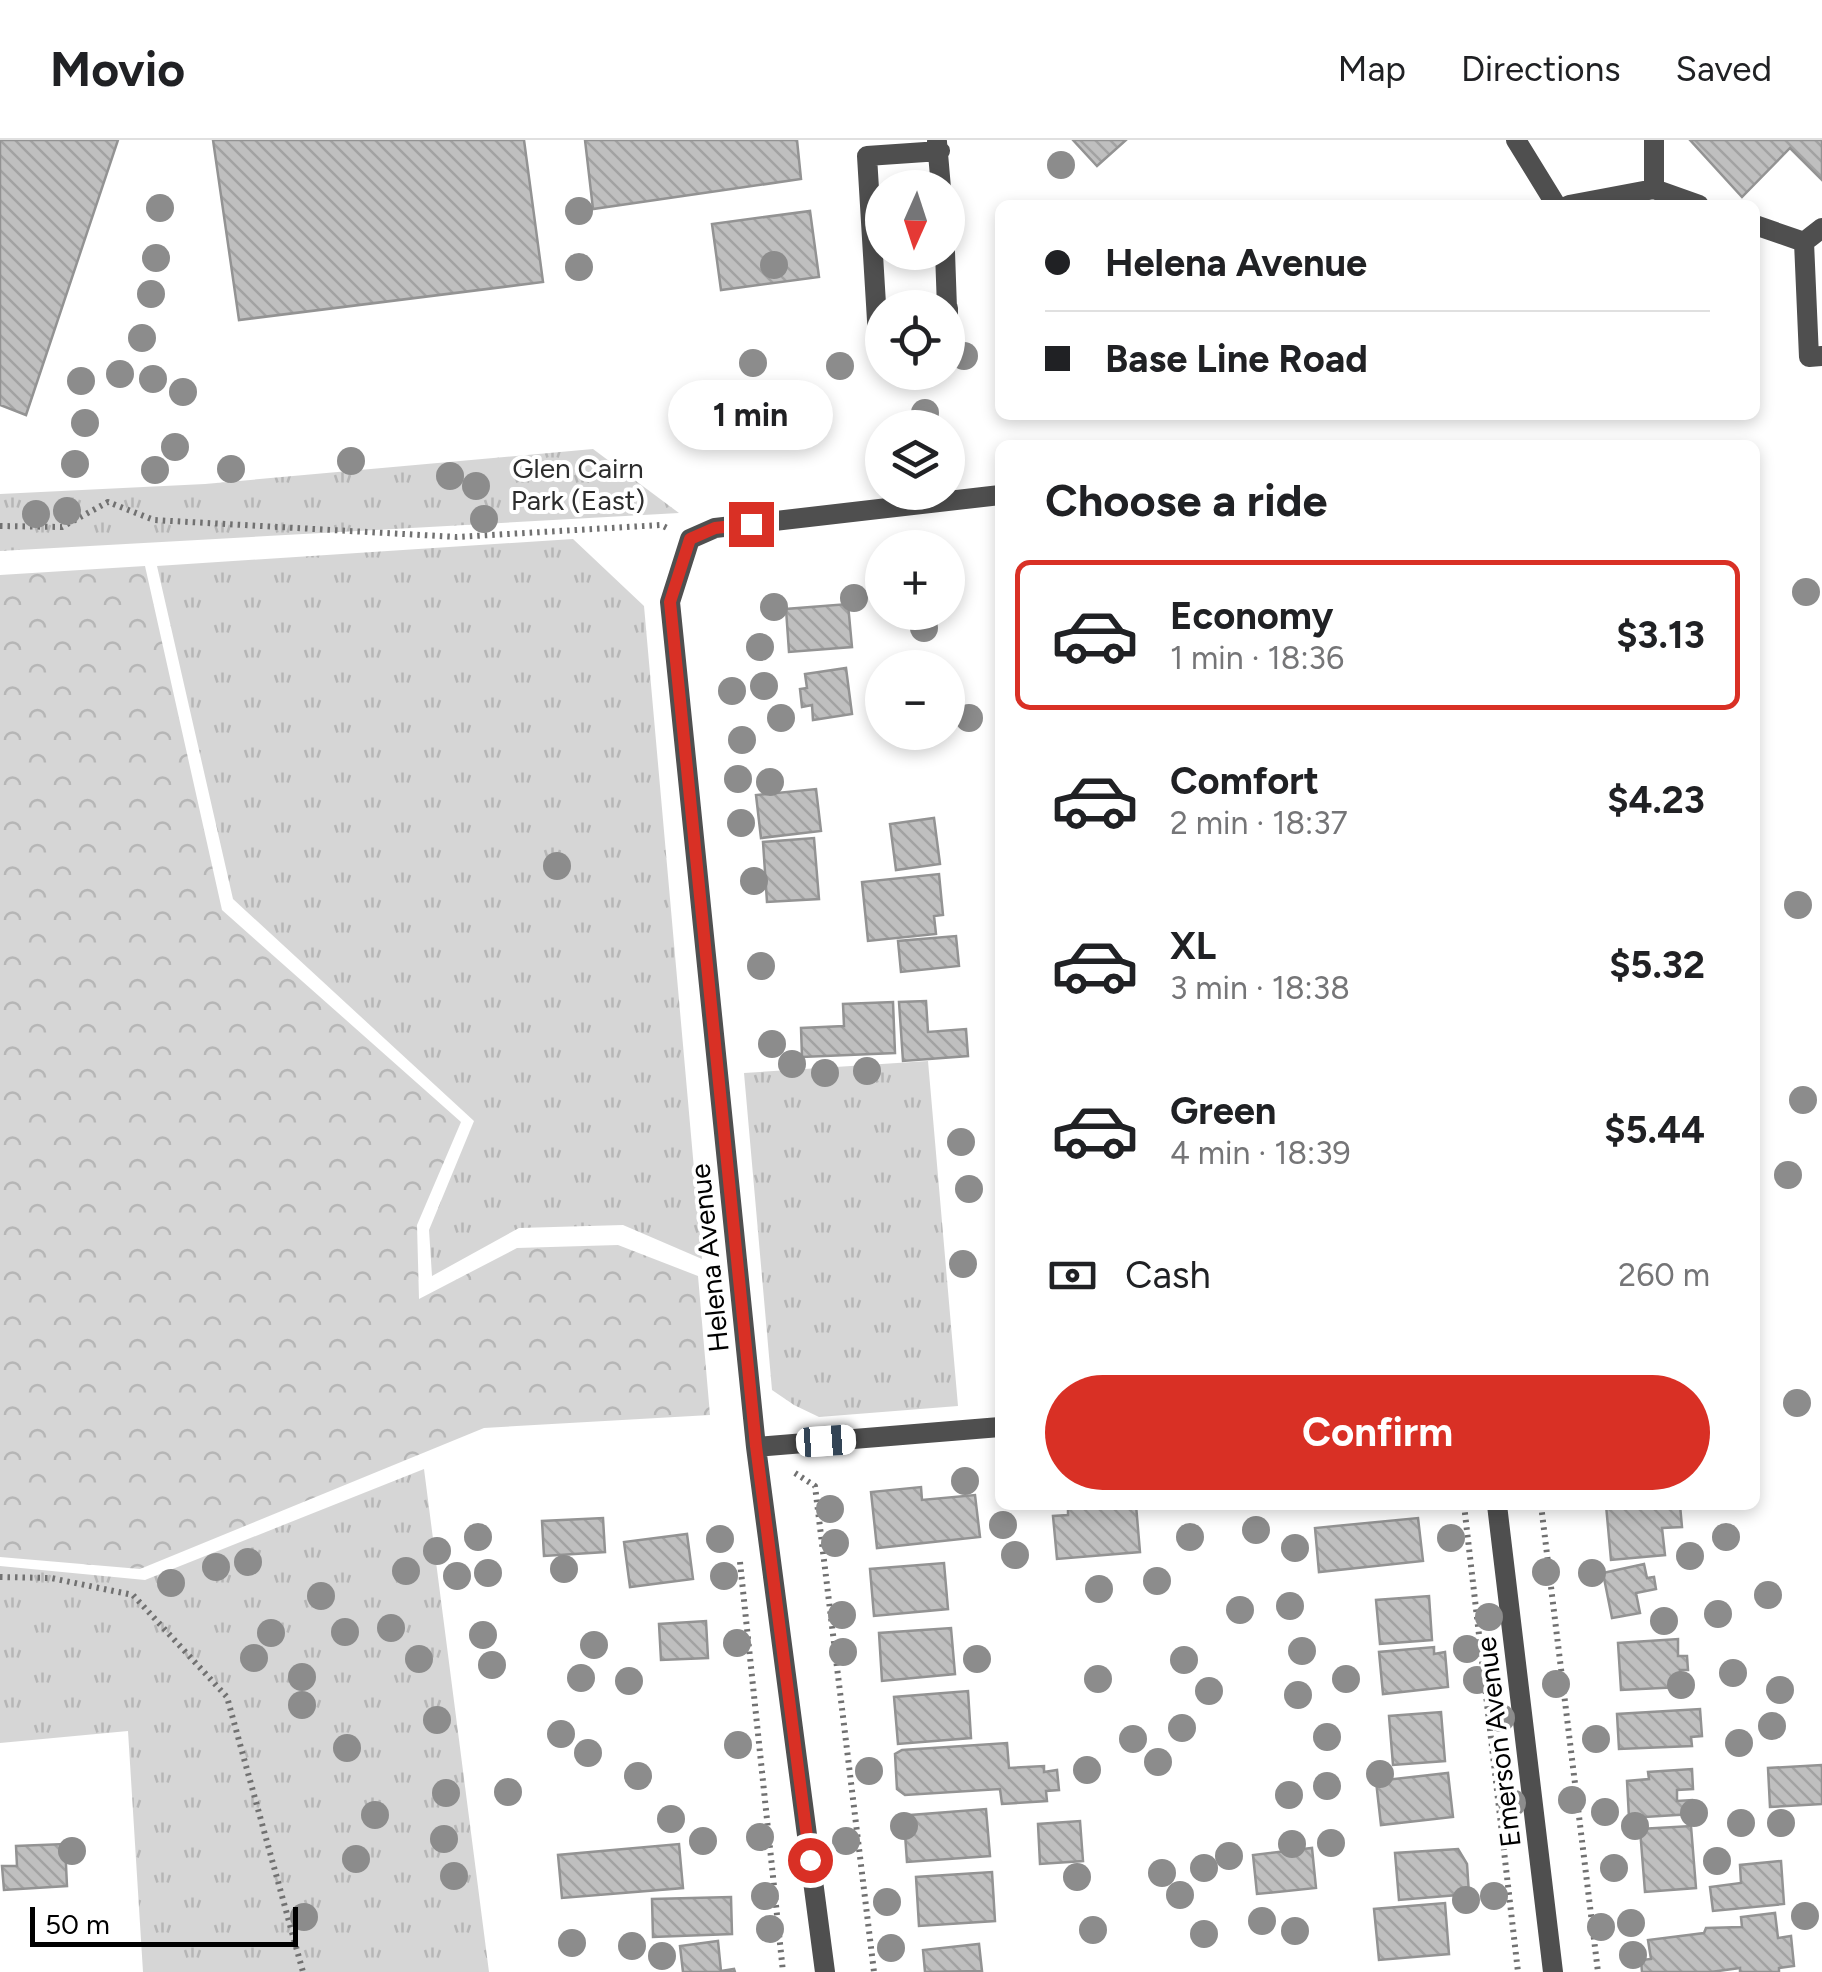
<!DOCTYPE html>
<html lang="en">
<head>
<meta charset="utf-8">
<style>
	:root { --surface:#fff; --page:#f2f2f2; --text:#202124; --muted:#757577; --line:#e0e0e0; --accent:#d93025 }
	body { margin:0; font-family:Figtree,sans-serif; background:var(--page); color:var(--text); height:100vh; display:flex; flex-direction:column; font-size:38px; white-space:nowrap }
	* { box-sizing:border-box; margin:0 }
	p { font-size:32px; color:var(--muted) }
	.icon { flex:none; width:55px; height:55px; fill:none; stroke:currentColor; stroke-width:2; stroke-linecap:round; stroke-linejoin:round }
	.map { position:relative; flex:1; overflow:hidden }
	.sheet { position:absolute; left:995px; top:300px; width:765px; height:1070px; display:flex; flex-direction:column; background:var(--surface); border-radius:15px; box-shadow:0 5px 15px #0003 }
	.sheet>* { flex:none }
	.hud { position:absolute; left:995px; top:60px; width:765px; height:220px; border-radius:15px; box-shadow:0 5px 15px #0003; display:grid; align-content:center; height:220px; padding:0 50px; background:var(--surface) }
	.needle { width:65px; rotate:183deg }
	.tools { position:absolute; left:865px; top:30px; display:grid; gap:20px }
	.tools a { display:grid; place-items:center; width:100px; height:100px; border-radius:50%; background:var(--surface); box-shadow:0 5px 15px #0003; font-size:50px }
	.scale { position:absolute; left:30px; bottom:25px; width:268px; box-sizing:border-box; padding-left:10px; border:5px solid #000; border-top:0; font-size:28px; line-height:35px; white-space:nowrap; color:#000; -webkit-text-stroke:8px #fff; paint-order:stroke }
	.end { position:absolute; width:45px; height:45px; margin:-22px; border:12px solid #d93025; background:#fff; box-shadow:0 0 0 5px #fff }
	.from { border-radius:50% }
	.bubble { position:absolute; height:70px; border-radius:35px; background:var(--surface); box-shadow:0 5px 15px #0003; font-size:32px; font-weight:700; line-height:70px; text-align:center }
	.car { position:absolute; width:30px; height:60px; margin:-30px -15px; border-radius:12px; box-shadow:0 0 8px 2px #0007; background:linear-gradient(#fff 24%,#345 0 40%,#fff 0 76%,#345 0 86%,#fff 0) }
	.hud b { display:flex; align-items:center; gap:35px; height:95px; font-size:38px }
	.hud b+b { border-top:2px solid var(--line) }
	.hud i { width:25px; height:25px; background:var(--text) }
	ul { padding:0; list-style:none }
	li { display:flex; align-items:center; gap:30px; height:150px; margin:0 20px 15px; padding:0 30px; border:5px solid transparent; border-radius:15px }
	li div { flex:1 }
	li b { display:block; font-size:38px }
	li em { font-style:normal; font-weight:700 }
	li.current { border-color:var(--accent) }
	li>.icon { width:90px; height:90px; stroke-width:1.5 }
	h2 { padding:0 50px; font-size:45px; line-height:120px }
	.pay { display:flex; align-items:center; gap:25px; height:110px; padding:0 50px; font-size:38px }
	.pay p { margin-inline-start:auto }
	.button { display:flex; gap:20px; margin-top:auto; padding:20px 50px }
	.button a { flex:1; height:115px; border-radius:60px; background:var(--accent); color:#fff; font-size:40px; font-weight:700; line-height:115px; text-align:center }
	header { display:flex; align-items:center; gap:60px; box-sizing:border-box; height:140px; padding:0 50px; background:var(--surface); border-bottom:2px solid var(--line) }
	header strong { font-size:48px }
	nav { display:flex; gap:55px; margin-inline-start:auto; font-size:35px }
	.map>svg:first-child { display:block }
	.grass { fill:url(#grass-tufts) }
	.forest { fill:url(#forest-crowns) }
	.building { fill:url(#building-back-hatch); stroke:#939393; stroke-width:2.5 }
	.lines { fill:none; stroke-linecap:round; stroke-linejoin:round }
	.path { stroke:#717171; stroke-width:6; stroke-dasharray:2.5 5; stroke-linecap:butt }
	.service { stroke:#4f4f4f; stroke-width:20 }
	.minor { stroke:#4f4f4f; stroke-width:20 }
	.tree { fill:#8c8c8c }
	.route { stroke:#d93025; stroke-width:12 }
	.labels { text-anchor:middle; stroke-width:8; stroke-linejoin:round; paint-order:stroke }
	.park-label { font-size:28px; fill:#2d2d2d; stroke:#fff }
	.street-label { font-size:28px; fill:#000; stroke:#fff }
</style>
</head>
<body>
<header>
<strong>Movio</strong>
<nav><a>Map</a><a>Directions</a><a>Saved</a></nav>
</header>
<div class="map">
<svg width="1822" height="1832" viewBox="0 0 1822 1832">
	<defs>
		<pattern id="grass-tufts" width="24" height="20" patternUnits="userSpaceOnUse" patternTransform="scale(2.5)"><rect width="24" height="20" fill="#d6d6d6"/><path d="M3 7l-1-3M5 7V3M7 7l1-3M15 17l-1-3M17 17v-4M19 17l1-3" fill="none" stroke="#b6b6b6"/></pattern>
		<pattern id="forest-crowns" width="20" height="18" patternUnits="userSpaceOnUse" patternTransform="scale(2.5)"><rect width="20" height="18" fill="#d6d6d6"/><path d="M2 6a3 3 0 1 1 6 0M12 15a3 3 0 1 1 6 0" fill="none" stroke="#b6b6b6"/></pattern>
		<pattern id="building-back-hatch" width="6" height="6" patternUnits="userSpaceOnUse" patternTransform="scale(2.5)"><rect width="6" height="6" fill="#bfbfbf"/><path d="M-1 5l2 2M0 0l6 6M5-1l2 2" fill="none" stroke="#a2a2a2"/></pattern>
	</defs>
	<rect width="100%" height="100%" fill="#fff"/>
	<!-- grass -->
	<path class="grass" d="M593 309 679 373 0 411V354L205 344Z
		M573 399 644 466 702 1119 623 1085 519 1088 432 1136 429 1090 474 981 233 759 157 426Z
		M928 921 958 1266 819 1277 794 1265 772 1250 744 933Z
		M424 1329 489 1832H143L128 1591 0 1603V1426L145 1440Z"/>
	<!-- forest -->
	<path class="forest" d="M145 426 222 770 461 982 417 1085 419 1159 517 1108 618 1105 698 1136 710 1275 484 1288 140 1429 0 1417V435Z"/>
	<!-- building -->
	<path class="building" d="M0 0H118L26 275 0 265Z
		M213 0H524L543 142 239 180Z
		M585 0H797L801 39 593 69Z
		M1073 0H1126L1097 26Z
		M1690 0H1822V40L1790 8 1742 57Z
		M810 71 819 137 721 150 712 84Z
		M848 464 852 507 789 512 786 469Z
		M846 528 852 574 813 580 812 565 802 567 800 549 807 548 805 534Z
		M816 649 821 691 761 698 756 655Z
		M934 678 940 724 896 730 890 684Z
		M814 698 819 759 767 762 763 702Z
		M939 734 943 775 934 776 936 794 868 801 862 742Z
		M956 796 959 826 901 832 898 801Z
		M926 861 928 892 966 889 968 916 903 921 899 862Z
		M893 862 895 913 802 917 801 888 844 886 843 864Z
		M921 1347 922 1360 975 1355 980 1397 877 1408 871 1352Z
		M1082 1365H1136L1140 1412 1057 1419 1053 1376 1068 1375V1366Z
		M1606 1365H1680L1682 1387 1662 1388 1665 1415 1611 1420Z
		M603 1378 605 1412 544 1416 542 1381Z
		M1418 1378 1423 1421 1319 1432 1315 1388Z
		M687 1394 693 1439 630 1447 624 1402Z
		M944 1423 948 1469 874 1476 870 1429Z
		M1644 1424 1647 1438 1654 1437 1656 1449 1636 1453 1640 1473 1612 1478 1603 1433Z
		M1429 1456 1432 1500 1380 1504 1376 1460Z
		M706 1481 708 1518 661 1520 659 1484Z
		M951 1488 955 1534 882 1541 879 1493Z
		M1678 1499V1516H1687L1688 1530H1680L1681 1547 1621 1550 1618 1503Z
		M1434 1507V1514L1445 1512 1448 1547 1383 1554 1379 1512Z
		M968 1551 971 1598 898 1604 894 1557Z
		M1700 1569 1702 1596 1691 1597 1692 1606 1619 1609 1617 1574Z
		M1441 1572 1445 1621 1393 1625 1389 1576Z
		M1007 1603 1009 1628 1044 1626V1632L1057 1630 1059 1650 1046 1651 1047 1661 1002 1664 1000 1649 905 1655 897 1649 895 1614 902 1610Z
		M1822 1625V1664L1770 1667 1768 1628Z
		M1692 1629 1693 1649 1677 1650V1661L1692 1660V1674L1629 1678 1627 1641 1649 1639 1648 1632Z
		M1448 1633 1453 1677 1381 1685 1376 1641Z
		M986 1669 990 1716 907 1722 905 1694H913L911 1675Z
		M1080 1681 1083 1721 1040 1724 1038 1684Z
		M1691 1686 1696 1748 1645 1752 1640 1689Z
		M65 1704 67 1746 4 1750 2 1726H17L16 1706Z
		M679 1704 683 1748 562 1758 558 1715Z
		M1312 1708 1316 1748 1257 1754 1253 1715Z
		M1458 1709 1467 1724 1469 1754 1399 1760 1395 1713Z
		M1781 1721 1784 1764 1713 1771 1710 1747 1741 1743 1740 1725Z
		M992 1732 995 1781 919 1786 916 1737Z
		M731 1757 732 1794 653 1797 652 1759Z
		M1445 1763 1449 1814 1379 1820 1374 1769Z
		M1775 1773 1778 1798 1791 1796 1794 1826 1779 1828V1832H1740V1828L1711 1832H1642L1641 1820 1651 1819 1648 1800 1704 1793 1706 1788 1742 1787 1741 1777Z
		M718 1801 721 1831 734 1829 735 1832H683L680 1806Z
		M979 1804 982 1831 925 1832 923 1810Z"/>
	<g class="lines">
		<!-- path -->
		<path class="path" d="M0 386 62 387 108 362 154 380 457 397 661 385 667 388
			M795 1333 815 1346 874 1832
			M1464 1365 1518 1832
			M1541 1365 1598 1832
			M740 1422 783 1832
			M0 1437 51 1438 133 1455 227 1557 303 1832"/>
		<!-- service -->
		<path class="service" d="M1516 0 1556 65
			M1654 0V49
			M937 2 941 48
			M1569 65 1654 49 1699 65
			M1755 85 1804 102
			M1822 88 1804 102 1809 217 1822 216
			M945 112 947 168
			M948 168V193
			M882 197H878L867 16 940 11"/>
		<!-- minor -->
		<path class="minor" d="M756 1307 1000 1287
			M1497 1365 1553 1832
			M825 1832 756 1307 670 462 690 399 715 388 1000 355"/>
	</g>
	<!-- trees -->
	<g class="tree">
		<circle cx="1061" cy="25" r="14"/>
		<circle cx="160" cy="68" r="14"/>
		<circle cx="579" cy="71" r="14"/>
		<circle cx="156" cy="118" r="14"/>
		<circle cx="774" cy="125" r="14"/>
		<circle cx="579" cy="127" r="14"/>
		<circle cx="151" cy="154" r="14"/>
		<circle cx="142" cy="198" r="14"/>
		<circle cx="964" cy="216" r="14"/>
		<circle cx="753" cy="223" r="14"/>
		<circle cx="840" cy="226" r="14"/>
		<circle cx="120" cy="234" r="14"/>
		<circle cx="153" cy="239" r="14"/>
		<circle cx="81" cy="241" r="14"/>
		<circle cx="183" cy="252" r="14"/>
		<circle cx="925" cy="273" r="14"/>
		<circle cx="85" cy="283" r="14"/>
		<circle cx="175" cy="307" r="14"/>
		<circle cx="351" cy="321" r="14"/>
		<circle cx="75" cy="324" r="14"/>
		<circle cx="231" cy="329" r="14"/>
		<circle cx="155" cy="330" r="14"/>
		<circle cx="450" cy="336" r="14"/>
		<circle cx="476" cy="346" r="14"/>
		<circle cx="67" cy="371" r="14"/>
		<circle cx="36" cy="374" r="14"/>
		<circle cx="484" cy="379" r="14"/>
		<circle cx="1806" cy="452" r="14"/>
		<circle cx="854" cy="458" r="14"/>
		<circle cx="774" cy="467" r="14"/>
		<circle cx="924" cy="488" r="14"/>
		<circle cx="760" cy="507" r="14"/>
		<circle cx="764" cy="546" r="14"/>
		<circle cx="732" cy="551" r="14"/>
		<circle cx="781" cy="578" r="14"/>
		<circle cx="969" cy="578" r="14"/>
		<circle cx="742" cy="600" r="14"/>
		<circle cx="738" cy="639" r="14"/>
		<circle cx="770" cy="642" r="14"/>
		<circle cx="741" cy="683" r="14"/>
		<circle cx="557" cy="726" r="14"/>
		<circle cx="754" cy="741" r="14"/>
		<circle cx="1798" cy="765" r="14"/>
		<circle cx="761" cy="826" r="14"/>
		<circle cx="772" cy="904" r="14"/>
		<circle cx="792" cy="924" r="14"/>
		<circle cx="867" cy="931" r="14"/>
		<circle cx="825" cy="933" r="14"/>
		<circle cx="1803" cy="960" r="14"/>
		<circle cx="961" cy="1002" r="14"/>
		<circle cx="1788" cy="1035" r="14"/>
		<circle cx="969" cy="1049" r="14"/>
		<circle cx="963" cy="1124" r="14"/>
		<circle cx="1797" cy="1263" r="14"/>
		<circle cx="965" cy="1341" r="14"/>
		<circle cx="830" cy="1369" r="14"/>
		<circle cx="1003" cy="1385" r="14"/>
		<circle cx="1256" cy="1390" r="14"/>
		<circle cx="478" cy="1397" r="14"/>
		<circle cx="1190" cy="1397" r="14"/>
		<circle cx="1726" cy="1397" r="14"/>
		<circle cx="1451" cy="1398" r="14"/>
		<circle cx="720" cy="1399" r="14"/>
		<circle cx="835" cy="1403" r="14"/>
		<circle cx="1295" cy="1408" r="14"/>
		<circle cx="437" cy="1411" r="14"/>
		<circle cx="1015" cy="1415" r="14"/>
		<circle cx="1690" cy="1416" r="14"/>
		<circle cx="248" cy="1422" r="14"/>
		<circle cx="216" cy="1427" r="14"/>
		<circle cx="564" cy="1429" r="14"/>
		<circle cx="406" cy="1431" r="14"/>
		<circle cx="1546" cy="1432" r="14"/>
		<circle cx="488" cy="1433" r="14"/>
		<circle cx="1592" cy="1433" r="14"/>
		<circle cx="457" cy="1436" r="14"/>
		<circle cx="724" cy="1436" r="14"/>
		<circle cx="1157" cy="1441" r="14"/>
		<circle cx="171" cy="1443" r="14"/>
		<circle cx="1099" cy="1449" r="14"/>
		<circle cx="1768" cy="1455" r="14"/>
		<circle cx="321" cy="1456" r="14"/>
		<circle cx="1290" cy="1466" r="14"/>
		<circle cx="1240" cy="1470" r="14"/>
		<circle cx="1718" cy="1474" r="14"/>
		<circle cx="842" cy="1475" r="14"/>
		<circle cx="1489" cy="1477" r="14"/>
		<circle cx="1664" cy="1481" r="14"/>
		<circle cx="391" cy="1488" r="14"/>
		<circle cx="345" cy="1492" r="14"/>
		<circle cx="271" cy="1493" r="14"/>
		<circle cx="483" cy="1495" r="14"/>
		<circle cx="737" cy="1503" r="14"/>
		<circle cx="594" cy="1505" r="14"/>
		<circle cx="1467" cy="1509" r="14"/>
		<circle cx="1302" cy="1511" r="14"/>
		<circle cx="843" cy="1512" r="14"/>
		<circle cx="254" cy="1518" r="14"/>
		<circle cx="419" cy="1519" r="14"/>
		<circle cx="977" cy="1519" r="14"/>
		<circle cx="1184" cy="1520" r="14"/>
		<circle cx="492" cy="1525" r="14"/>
		<circle cx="1733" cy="1533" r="14"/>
		<circle cx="302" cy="1537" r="14"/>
		<circle cx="581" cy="1538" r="14"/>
		<circle cx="1098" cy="1539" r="14"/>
		<circle cx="1346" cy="1539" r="14"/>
		<circle cx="1477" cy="1540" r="14"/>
		<circle cx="629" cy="1541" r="14"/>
		<circle cx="1556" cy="1544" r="14"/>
		<circle cx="1681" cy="1545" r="14"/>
		<circle cx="1780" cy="1550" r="14"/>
		<circle cx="1209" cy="1551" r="14"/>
		<circle cx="1298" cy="1555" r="14"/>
		<circle cx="302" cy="1565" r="14"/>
		<circle cx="1501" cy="1578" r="14"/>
		<circle cx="437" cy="1580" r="14"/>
		<circle cx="1772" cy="1586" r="14"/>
		<circle cx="1182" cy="1588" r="14"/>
		<circle cx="561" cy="1594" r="14"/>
		<circle cx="1327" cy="1597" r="14"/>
		<circle cx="1133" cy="1599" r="14"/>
		<circle cx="1596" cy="1599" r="14"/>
		<circle cx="1739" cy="1603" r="14"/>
		<circle cx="738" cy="1605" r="14"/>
		<circle cx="347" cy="1608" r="14"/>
		<circle cx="588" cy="1613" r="14"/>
		<circle cx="1158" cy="1622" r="14"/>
		<circle cx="1087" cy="1630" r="14"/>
		<circle cx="869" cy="1631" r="14"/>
		<circle cx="1380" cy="1634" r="14"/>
		<circle cx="638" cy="1636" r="14"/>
		<circle cx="1327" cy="1646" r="14"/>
		<circle cx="508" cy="1652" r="14"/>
		<circle cx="446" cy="1653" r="14"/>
		<circle cx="1289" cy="1655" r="14"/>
		<circle cx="1572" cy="1660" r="14"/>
		<circle cx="1512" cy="1663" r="14"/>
		<circle cx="1605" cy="1672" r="14"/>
		<circle cx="1694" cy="1673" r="14"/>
		<circle cx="375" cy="1675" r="14"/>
		<circle cx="671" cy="1679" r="14"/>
		<circle cx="1741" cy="1683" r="14"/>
		<circle cx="1781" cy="1683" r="14"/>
		<circle cx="904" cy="1686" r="14"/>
		<circle cx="1635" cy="1686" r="14"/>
		<circle cx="760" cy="1697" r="14"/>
		<circle cx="444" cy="1699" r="14"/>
		<circle cx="703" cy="1701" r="14"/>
		<circle cx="846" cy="1701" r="14"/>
		<circle cx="1331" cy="1703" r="14"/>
		<circle cx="1292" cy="1704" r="14"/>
		<circle cx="72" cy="1711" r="14"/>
		<circle cx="1229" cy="1716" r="14"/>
		<circle cx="356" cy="1719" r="14"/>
		<circle cx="1717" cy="1721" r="14"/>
		<circle cx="1204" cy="1728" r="14"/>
		<circle cx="1614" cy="1728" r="14"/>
		<circle cx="1162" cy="1733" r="14"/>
		<circle cx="454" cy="1736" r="14"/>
		<circle cx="1077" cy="1737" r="14"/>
		<circle cx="1180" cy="1755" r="14"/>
		<circle cx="765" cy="1756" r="14"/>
		<circle cx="1494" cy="1756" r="14"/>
		<circle cx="1466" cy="1760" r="14"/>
		<circle cx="887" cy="1762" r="14"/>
		<circle cx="1805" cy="1776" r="14"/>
		<circle cx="304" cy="1777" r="14"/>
		<circle cx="1262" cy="1781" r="14"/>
		<circle cx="1631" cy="1783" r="14"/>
		<circle cx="1601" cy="1787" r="14"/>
		<circle cx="770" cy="1789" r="14"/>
		<circle cx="1093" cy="1790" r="14"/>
		<circle cx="1295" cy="1791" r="14"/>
		<circle cx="1204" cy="1794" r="14"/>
		<circle cx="572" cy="1803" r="14"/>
		<circle cx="632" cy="1806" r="14"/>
		<circle cx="891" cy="1808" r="14"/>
		<circle cx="1633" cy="1815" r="14"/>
		<circle cx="662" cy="1816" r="14"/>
	</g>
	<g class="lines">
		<!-- route -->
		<path class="route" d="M751 384 715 388 690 399 670 462 756 1306 810 1720"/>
	</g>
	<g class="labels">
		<!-- park labels -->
		<g class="park-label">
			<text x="578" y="338">Glen Cairn<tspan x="578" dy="32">Park (East)</tspan></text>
		</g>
		<!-- street labels -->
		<g class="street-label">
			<text transform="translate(709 1118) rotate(-96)" y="10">Helena Avenue</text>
			<text transform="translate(1498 1602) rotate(-97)" y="10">Emerson Avenue</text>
		</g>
	</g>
</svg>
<div class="tools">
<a><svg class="needle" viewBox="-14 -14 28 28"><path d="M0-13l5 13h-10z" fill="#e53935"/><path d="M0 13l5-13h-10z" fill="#757577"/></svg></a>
<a><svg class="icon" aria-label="locate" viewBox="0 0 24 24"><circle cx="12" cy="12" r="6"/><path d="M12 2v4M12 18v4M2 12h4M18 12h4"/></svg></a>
<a><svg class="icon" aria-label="layers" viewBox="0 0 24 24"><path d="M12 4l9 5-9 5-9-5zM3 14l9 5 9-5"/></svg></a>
<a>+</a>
<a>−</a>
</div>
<div class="scale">50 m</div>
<i class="end from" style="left:810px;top:1720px"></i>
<i class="end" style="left:751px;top:384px"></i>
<div class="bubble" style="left:668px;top:240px;width:165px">1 min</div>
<i class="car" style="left:826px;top:1301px;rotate:86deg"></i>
<div class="hud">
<b><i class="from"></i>Helena Avenue</b>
<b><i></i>Base Line Road</b>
</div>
<section class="sheet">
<h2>Choose a ride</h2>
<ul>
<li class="current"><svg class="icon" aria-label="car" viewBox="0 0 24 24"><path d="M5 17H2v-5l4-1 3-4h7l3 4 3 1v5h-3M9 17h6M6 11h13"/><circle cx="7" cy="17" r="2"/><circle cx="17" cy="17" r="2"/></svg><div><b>Economy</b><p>1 min · 18:36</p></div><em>$3.13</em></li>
<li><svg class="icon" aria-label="car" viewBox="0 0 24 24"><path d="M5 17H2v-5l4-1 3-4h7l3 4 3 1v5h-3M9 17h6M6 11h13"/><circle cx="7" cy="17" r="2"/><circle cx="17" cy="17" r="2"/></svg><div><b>Comfort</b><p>2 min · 18:37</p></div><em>$4.23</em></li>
<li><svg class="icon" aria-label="car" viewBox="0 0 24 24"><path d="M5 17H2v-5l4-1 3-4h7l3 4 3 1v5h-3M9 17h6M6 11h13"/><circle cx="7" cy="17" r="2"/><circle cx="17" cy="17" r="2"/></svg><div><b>XL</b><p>3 min · 18:38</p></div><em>$5.32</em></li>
<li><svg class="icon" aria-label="car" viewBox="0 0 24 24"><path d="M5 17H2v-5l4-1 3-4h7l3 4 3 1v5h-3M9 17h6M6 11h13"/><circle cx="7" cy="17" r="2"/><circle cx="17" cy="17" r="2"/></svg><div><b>Green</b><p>4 min · 18:39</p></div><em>$5.44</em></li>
</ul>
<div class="pay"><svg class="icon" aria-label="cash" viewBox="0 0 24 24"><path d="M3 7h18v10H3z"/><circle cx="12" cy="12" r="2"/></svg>Cash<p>260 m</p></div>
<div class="button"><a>Confirm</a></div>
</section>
</div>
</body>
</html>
